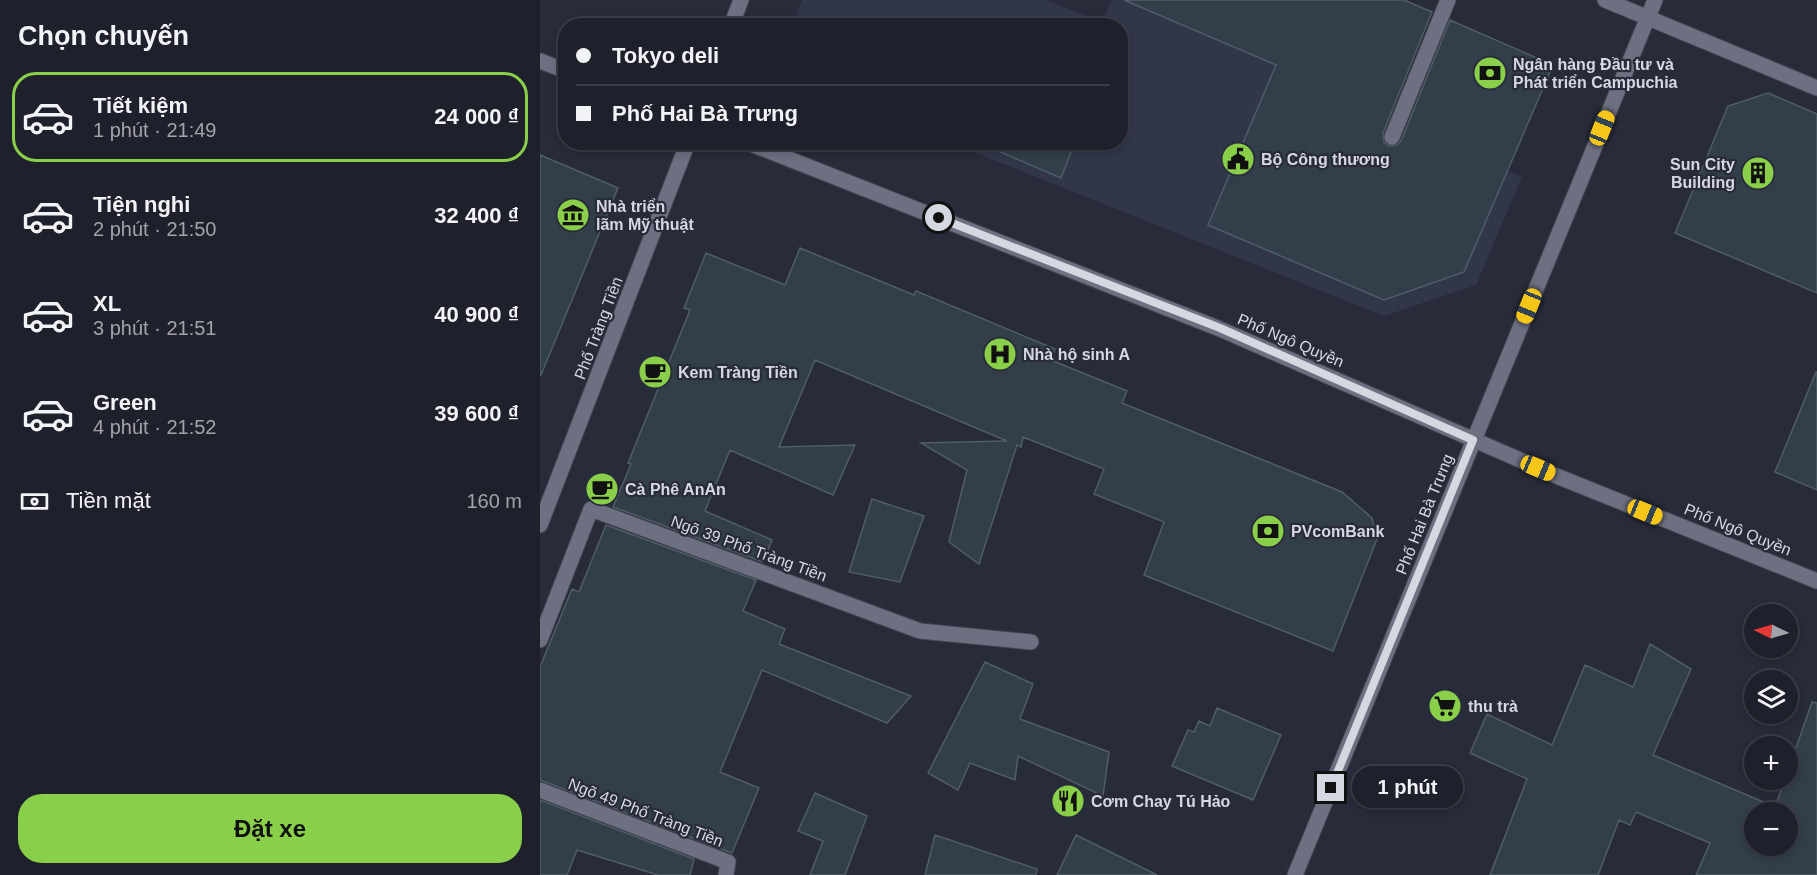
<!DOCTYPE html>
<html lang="vi">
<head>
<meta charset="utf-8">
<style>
	:root { --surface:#1e202b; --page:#262833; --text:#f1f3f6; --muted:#a1a3a9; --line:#3c3e47; --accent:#89cf49 }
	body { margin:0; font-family:Arial,sans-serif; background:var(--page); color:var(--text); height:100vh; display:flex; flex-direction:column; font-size:22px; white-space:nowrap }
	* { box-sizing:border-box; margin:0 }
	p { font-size:20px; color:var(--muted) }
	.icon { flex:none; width:33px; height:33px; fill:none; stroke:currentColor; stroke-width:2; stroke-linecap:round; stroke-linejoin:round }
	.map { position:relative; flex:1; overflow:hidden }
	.side { display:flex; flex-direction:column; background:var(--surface); width:540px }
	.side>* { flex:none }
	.hud { position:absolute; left:18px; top:18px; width:570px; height:132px; border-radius:24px; box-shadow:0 3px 9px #0003,0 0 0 2px var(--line); display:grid; align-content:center; height:132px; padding:0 18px; background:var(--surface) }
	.needle { width:39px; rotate:275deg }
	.buttons { position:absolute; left:1204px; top:604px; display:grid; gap:12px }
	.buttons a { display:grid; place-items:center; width:54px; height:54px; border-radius:50%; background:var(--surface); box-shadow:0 3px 9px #0003,0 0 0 2px var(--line); font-size:30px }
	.end { position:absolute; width:27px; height:27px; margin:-14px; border:8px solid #d5d8e0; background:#111; box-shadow:0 0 0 3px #111 }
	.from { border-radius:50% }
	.bubble { position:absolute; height:42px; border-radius:21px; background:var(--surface); box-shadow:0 3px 9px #0003,0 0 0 2px var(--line); font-size:20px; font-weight:600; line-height:42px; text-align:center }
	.car { position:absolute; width:18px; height:36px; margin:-18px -9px; border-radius:8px; box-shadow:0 0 4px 2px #0007; background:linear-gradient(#f5c518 24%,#345 0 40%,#f5c518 0 76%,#345 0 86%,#f5c518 0) }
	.hud b { display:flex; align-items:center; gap:21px; height:57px; font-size:22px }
	.hud b+b { border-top:2px solid var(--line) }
	.hud i { width:15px; height:15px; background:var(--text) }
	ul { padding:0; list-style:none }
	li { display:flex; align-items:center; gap:18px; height:90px; margin:0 12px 9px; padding:0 6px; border:3px solid transparent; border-radius:24px }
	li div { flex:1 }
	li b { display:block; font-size:22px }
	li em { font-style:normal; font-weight:600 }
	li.active { border-color:var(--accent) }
	li>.icon { width:54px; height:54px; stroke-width:1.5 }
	h2 { padding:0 18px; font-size:27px; line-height:72px }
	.pay { display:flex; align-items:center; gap:15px; height:66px; padding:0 18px; font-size:22px }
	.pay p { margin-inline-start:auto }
	.button { display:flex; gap:12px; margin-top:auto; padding:12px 18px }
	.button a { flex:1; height:69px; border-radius:24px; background:var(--accent); color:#111; font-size:24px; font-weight:600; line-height:69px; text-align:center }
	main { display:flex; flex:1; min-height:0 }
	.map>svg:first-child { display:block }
	.built { fill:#313649 }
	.building { fill:#323e49; stroke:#505d69; stroke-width:1.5; fill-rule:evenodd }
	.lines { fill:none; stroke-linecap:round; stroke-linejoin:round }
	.lane-casing { stroke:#444752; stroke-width:17 }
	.street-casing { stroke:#444752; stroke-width:17 }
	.secondary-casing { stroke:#444752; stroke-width:17 }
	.lane { stroke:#6d7080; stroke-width:15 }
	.street { stroke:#6d7080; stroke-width:15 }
	.secondary { stroke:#6d7080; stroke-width:15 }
	.route { stroke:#d5d8e0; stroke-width:8 }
	.labels { text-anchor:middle; stroke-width:4.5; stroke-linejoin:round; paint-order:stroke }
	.poi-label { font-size:16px; font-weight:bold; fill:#d5d8e0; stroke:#282b39; text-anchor:start }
	.street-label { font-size:16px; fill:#d5d8e0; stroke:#282b39 }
</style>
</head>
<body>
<main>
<section class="side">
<h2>Chọn chuyến</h2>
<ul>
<li class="active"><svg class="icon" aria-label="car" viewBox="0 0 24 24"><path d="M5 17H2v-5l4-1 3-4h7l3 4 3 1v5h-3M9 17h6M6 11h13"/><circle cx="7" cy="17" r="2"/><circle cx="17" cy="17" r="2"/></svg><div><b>Tiết kiệm</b><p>1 phút · 21:49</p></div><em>24 000 ₫</em></li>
<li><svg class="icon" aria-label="car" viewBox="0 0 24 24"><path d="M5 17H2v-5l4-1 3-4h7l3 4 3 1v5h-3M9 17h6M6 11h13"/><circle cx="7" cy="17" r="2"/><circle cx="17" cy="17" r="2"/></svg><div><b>Tiện nghi</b><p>2 phút · 21:50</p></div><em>32 400 ₫</em></li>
<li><svg class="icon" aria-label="car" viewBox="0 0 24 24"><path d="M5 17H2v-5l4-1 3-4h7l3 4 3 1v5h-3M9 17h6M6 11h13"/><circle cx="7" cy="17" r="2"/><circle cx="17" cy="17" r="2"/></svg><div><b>XL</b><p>3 phút · 21:51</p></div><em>40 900 ₫</em></li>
<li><svg class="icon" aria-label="car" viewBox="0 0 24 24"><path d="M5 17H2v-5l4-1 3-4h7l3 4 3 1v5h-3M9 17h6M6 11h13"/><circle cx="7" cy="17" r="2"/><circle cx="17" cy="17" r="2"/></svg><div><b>Green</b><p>4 phút · 21:52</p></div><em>39 600 ₫</em></li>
</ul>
<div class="pay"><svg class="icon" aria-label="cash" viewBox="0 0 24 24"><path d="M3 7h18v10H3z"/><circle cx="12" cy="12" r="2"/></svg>Tiền mặt<p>160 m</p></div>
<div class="button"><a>Đặt xe</a></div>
</section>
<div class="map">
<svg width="1277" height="875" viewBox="0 0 1277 875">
	<rect width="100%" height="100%" fill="#282b39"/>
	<!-- built -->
	<path class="built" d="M262 0H506L562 22 572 0H806L761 107 857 148 867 126 982 177 936 285 844 316 411 143 580 142V26H252Z"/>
	<!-- building -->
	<path class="building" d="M584 0H864L892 12 843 133 844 142 849 146 857 145 861 141 910 20 1013 65 924 272 844 300 668 225 736 65Z
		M1228 93 1277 114V293L1135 233 1188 106Z
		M437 142H535L521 178Z
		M0 155 78 188 1 375H0Z
		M260 248 374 295 376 291 515 349 511 360 587 391 582 403 802 492 832 518 837 539 793 651 604 575 624 522 554 494 564 469 483 437 481 447 477 445 439 564 409 542 427 470 381 443 467 441 275 360 239 447 315 445 293 495 190 450 165 511 232 540 223 562 73 507 91 464 88 463 150 310 144 308 166 253 245 285Z
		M1276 372H1277V490L1235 472Z
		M332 499 384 516 360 582 309 572Z
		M66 525 216 580 203 611 245 629 239 644 371 696 347 723 222 670 180 772 219 788 192 853 0 780V667L32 589 39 592Z
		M1110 644 1151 669 1113 755 1235 807 1245 780H1248V771L1272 702 1277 703V875H1156L1170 843 1096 812 1090 825 1079 820 1058 875H950L987 779 930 753 947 714 1012 745 1045 665 1093 687ZM1215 813H1248V846H1215Z
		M445 662 493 684 480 719 569 752 563 796 478 756 475 780 430 763 418 790 388 773Z
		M677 708 741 735 713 800 632 766 648 730 654 732 659 721 670 726Z
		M275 793 327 816 305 875H270L283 841 258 831Z
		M0 800 154 859 150 875H118L37 850 27 875H0Z
		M395 835 497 869 496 875H385Z
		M536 835 617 875H517Z"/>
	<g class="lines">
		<!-- lane casing -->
		<g class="lane-casing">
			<path id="lane" d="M852 137 908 0
				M0 640 51 509 380 631 491 642
				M0 790 188 862 186 875"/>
		</g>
		<!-- street casing -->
		<g class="street-casing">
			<path id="street" d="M1065 0 1277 88"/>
		</g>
		<!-- secondary casing -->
		<g class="secondary-casing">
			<path id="secondary" d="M191 26 201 0
				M0 61 26 71
				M206 142 680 329 1019 477 1277 581
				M0 525 148 142
				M755 875 1115 0"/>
		</g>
		<!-- lane -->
		<use href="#lane" class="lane"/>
		<!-- street -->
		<use href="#street" class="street"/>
		<!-- secondary -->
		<use href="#secondary" class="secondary"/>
	</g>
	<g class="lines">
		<!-- route -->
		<path class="route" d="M399 218 680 328 933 440 791 788"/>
	</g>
	<!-- icons -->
	<defs>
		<g id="bank-disc" transform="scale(1.725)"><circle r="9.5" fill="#89cf49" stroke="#282b39"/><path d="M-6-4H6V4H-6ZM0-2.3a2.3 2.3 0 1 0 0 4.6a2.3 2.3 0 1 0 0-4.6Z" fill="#111"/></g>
		<g id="civic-disc" transform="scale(1.725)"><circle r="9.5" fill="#89cf49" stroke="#282b39"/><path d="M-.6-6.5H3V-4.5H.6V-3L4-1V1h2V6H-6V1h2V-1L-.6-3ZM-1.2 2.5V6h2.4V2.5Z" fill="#111"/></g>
		<g id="building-disc" transform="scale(1.725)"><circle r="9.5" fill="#89cf49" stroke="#282b39"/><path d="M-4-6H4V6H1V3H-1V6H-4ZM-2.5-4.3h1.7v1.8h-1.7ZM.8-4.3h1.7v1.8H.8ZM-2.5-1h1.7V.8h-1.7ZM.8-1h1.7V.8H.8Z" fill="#111"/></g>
		<g id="museum-disc" transform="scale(1.725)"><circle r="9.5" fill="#89cf49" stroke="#282b39"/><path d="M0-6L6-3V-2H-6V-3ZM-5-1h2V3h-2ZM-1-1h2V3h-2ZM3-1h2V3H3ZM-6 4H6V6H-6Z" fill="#111"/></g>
		<g id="hospital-disc" transform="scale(1.725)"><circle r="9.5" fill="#89cf49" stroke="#282b39"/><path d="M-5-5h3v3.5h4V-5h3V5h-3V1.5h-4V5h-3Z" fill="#111"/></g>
		<g id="cafe-disc" transform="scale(1.725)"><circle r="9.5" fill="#89cf49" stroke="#282b39"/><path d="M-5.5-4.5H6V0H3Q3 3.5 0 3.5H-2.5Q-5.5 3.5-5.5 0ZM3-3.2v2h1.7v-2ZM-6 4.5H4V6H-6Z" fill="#111"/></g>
		<g id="supermarket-disc" transform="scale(1.725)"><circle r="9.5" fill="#89cf49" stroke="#282b39"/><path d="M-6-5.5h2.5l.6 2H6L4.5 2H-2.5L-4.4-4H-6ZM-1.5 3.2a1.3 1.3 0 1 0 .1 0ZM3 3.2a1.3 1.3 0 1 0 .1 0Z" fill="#111"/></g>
		<g id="restaurant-disc" transform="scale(1.725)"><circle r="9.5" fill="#89cf49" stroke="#282b39"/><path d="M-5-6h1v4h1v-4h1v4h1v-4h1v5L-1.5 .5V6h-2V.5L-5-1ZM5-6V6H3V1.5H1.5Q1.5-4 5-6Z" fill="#111"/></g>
	</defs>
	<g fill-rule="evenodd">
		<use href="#bank-disc" x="950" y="73"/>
		<use href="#civic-disc" x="698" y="159"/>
		<use href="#building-disc" x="1218" y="173"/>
		<use href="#museum-disc" x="33" y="215"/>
		<use href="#hospital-disc" x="460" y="354"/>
		<use href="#cafe-disc" x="115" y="372"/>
		<use href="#cafe-disc" x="62" y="489"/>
		<use href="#bank-disc" x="728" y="531"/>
		<use href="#supermarket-disc" x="905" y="706"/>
		<use href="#restaurant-disc" x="528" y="801"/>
	</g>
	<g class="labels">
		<!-- poi labels -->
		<g class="poi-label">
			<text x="973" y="70">Ngân hàng Đầu tư và<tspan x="973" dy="18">Phát triển Campuchia</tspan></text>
			<text x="721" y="165">Bộ Công thương</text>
			<text x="1195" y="170" text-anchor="end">Sun City<tspan x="1195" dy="18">Building</tspan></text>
			<text x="56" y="212">Nhà triển<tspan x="56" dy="18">lãm Mỹ thuật</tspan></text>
			<text x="483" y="360">Nhà hộ sinh A</text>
			<text x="138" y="378">Kem Tràng Tiền</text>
			<text x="85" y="495">Cà Phê AnAn</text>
			<text x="751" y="537">PVcomBank</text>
			<text x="928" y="712">thu trà</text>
			<text x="551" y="807">Cơm Chay Tú Hảo</text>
		</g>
		<!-- street labels -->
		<g class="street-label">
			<text transform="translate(58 328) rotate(-69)" y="6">Phố Tràng Tiền</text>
			<text transform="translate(751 340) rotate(23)" y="6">Phố Ngô Quyền</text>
			<text transform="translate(884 514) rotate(-68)" y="6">Phố Hai Bà Trưng</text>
			<text transform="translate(1198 529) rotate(22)" y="6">Phố Ngô Quyền</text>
			<text transform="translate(209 548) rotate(20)" y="6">Ngõ 39 Phố Tràng Tiền</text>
			<text transform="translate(106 812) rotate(21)" y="6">Ngõ 49 Phố Tràng Tiền</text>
		</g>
	</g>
</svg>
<div class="buttons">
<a><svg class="needle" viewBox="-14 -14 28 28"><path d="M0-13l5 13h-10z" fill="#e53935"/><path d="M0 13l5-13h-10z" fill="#a1a3a9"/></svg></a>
<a><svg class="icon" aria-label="layers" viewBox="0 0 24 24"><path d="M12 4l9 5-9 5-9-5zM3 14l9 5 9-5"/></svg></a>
<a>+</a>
<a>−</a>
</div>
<i class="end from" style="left:399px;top:218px"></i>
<i class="end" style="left:791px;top:788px"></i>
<div class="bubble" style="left:812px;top:766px;width:111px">1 phút</div>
<i class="car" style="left:1062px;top:128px;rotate:22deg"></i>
<i class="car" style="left:989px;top:306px;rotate:202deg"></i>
<i class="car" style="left:998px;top:468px;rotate:113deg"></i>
<i class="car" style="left:1105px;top:512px;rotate:112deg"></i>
<div class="hud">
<b><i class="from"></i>Tokyo deli</b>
<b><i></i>Phố Hai Bà Trưng</b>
</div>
</div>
</main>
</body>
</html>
